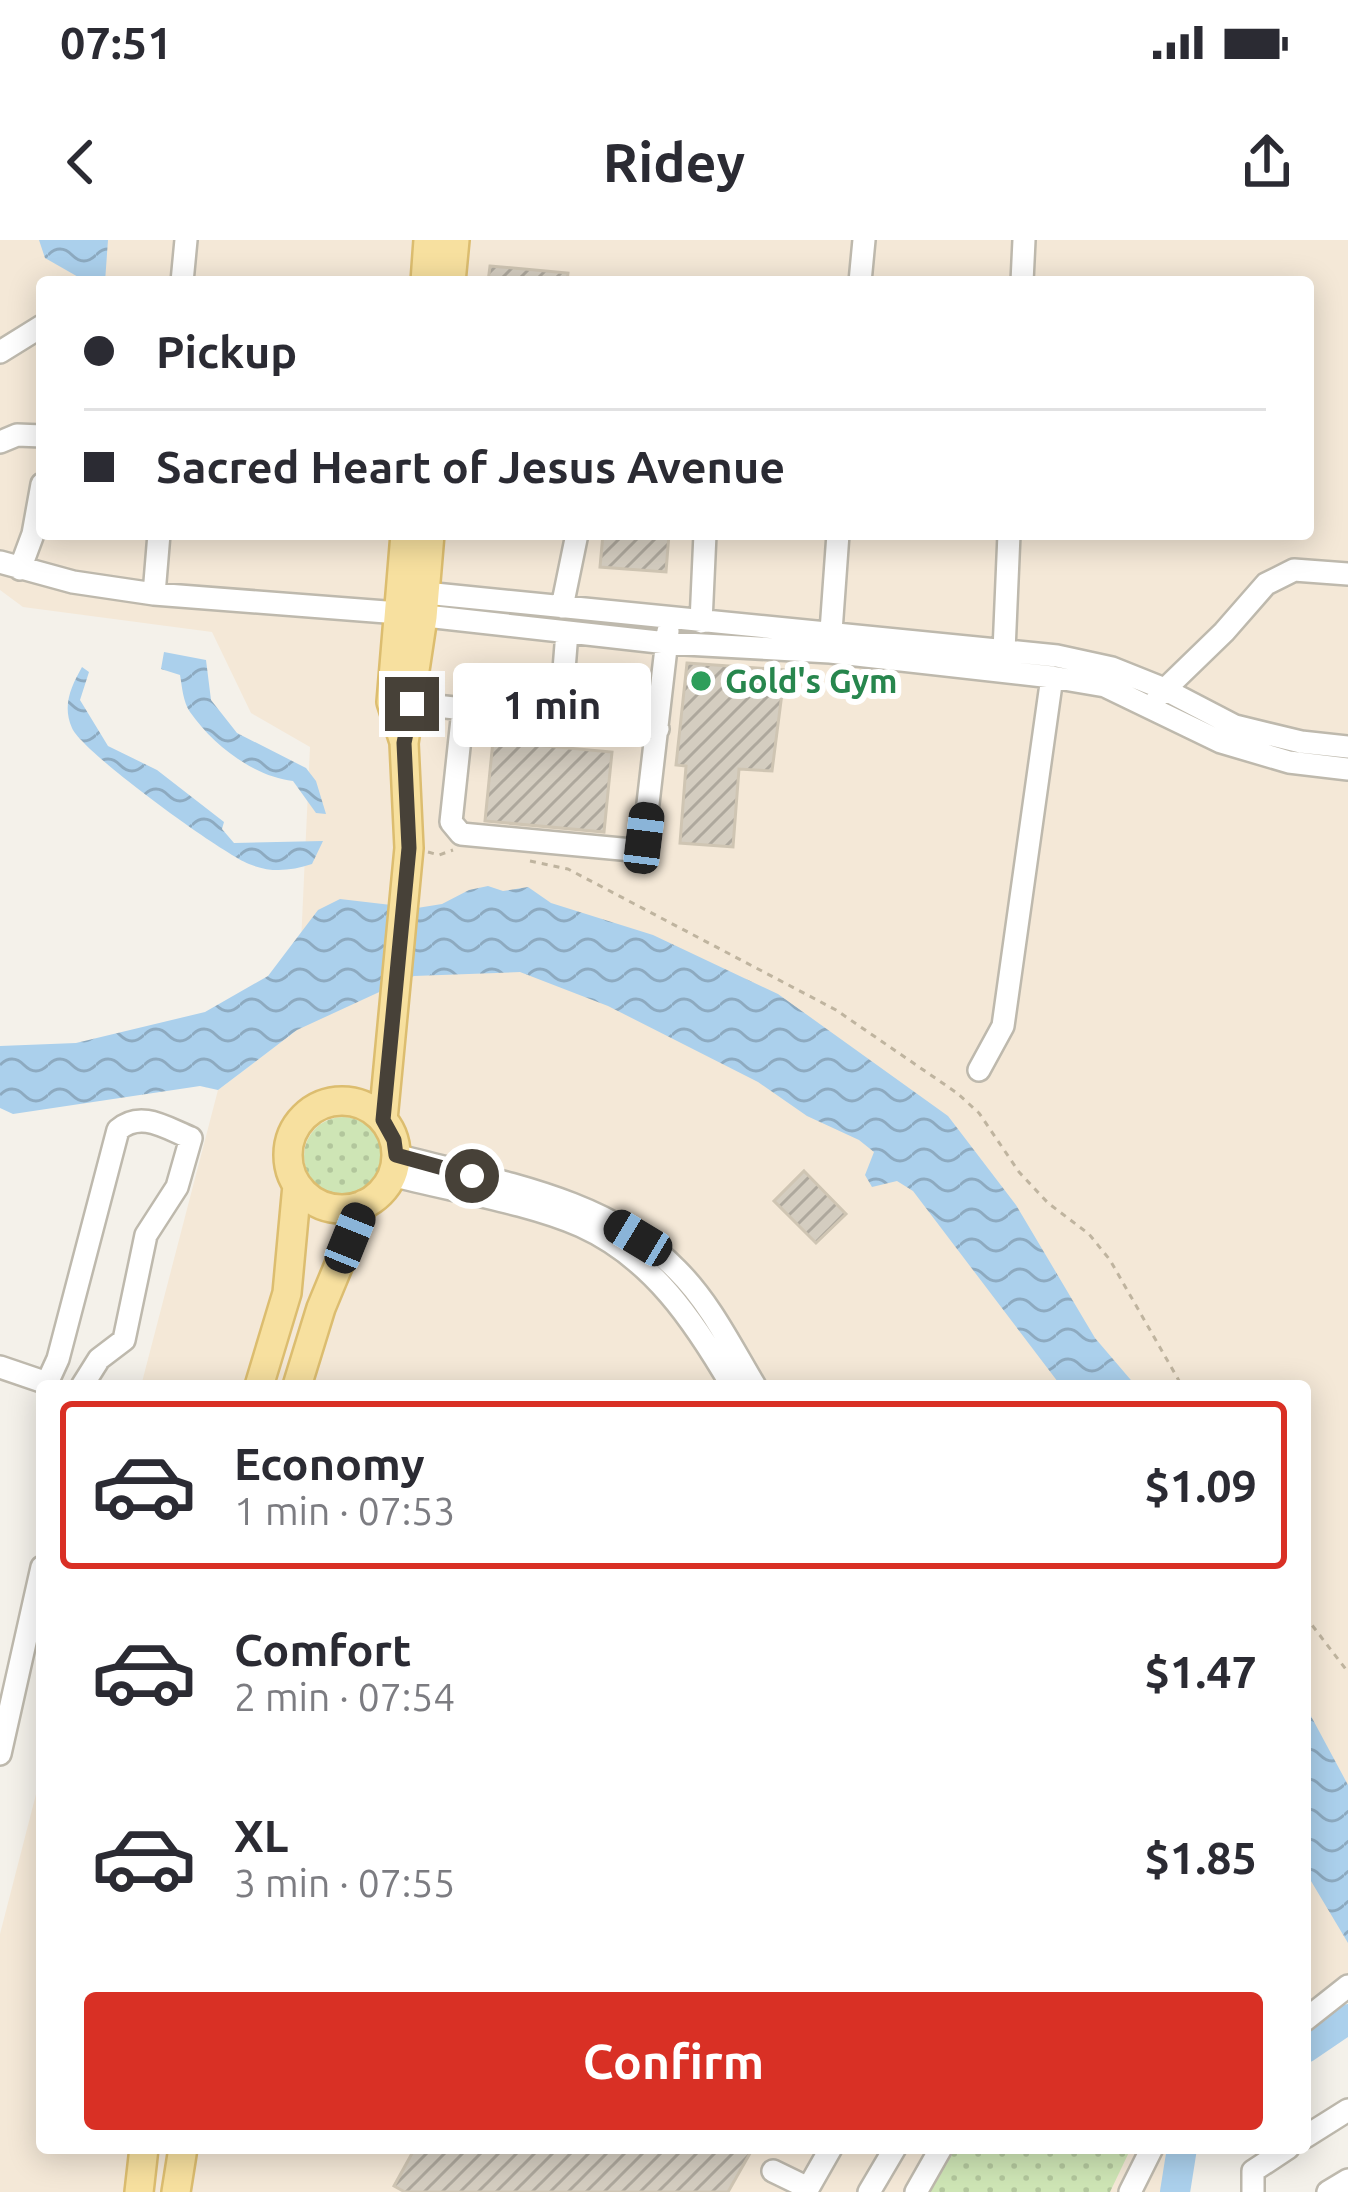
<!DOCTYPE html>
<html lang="en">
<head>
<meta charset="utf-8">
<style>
	:root { --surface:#fff; --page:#f2f2f3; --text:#2b2b33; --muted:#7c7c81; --line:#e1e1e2; --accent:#d93025 }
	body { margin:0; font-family:Ubuntu,sans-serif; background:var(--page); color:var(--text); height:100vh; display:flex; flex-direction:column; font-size:45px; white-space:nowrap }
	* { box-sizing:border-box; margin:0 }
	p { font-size:39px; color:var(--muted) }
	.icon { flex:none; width:66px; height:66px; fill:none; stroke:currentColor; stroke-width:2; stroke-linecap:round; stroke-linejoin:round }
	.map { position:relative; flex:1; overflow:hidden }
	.details { position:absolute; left:36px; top:1140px; width:1275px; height:774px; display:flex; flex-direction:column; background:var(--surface); border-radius:12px; box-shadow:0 6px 30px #0003 }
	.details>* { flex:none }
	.banner { position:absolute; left:36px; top:36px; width:1278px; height:264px; border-radius:12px; box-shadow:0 6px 30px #0003; display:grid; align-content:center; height:264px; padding:0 48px; background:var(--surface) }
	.end { position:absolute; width:54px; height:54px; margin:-27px; border:15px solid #474138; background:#fff; box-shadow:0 0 0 6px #fff }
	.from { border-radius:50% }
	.bubble { position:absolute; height:84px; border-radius:12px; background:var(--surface); box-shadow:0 6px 30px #0003; font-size:39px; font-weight:700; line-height:84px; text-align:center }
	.car { position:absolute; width:36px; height:72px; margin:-36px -18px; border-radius:15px; box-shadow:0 0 9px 3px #0007; background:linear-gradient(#222 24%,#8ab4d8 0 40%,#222 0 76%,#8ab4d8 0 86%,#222 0) }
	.banner b { display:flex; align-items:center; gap:42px; height:114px; font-size:45px }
	.banner b+b { border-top:3px solid var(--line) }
	.banner i { width:30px; height:30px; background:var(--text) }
	ul { padding:21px 0 0; list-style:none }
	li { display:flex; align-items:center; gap:36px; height:168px; margin:0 24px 18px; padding:0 24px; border:6px solid transparent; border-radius:12px }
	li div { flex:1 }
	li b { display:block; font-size:45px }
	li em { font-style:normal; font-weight:700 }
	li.current { border-color:var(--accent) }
	li>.icon { width:108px; height:108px; stroke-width:1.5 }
	.cta { display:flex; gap:24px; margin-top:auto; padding:24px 48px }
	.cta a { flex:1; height:138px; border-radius:12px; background:var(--accent); color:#fff; font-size:48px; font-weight:700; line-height:138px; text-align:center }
	.status { display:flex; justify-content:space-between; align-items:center; height:84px; padding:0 60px; background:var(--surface); direction:ltr }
	.status svg { height:33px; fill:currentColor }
	header { display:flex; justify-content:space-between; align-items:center; height:156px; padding:0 48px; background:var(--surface); font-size:54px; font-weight:700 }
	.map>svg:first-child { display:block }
	.commercial { fill:#f4e8d7; fill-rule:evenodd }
	.grass { fill:url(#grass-dots) }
	.water { fill:url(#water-waves) }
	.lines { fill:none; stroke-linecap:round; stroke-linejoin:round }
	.river { stroke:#abd0ec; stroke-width:30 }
	.building { fill:url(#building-hatch); stroke:#cfc5b3; stroke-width:3 }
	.minor-casing { stroke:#beb9ad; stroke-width:26 }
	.major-casing { stroke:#dcbd6f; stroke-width:32 }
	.path { stroke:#bfb49f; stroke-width:3; stroke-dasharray:6 6; stroke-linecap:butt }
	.minor { stroke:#fff; stroke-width:21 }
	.major { stroke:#f7e09f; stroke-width:27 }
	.route { stroke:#474138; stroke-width:15 }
	.leisure-dot { fill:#2e9e5b; stroke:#fff; stroke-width:4.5 }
	.labels { text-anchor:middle; stroke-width:12; stroke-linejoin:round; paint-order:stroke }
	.leisure-label { font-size:33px; font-weight:bold; fill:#27864d; stroke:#fff; text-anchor:start }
</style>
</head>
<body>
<div class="status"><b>07:51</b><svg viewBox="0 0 49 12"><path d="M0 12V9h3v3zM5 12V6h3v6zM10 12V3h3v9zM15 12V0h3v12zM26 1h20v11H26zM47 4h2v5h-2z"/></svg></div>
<header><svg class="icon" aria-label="back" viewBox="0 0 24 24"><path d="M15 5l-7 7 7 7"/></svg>Ridey<svg class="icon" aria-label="share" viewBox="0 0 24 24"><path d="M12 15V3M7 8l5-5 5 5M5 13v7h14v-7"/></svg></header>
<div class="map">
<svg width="1348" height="1952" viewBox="0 0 1348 1952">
	<defs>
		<pattern id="grass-dots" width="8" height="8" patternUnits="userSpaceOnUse" patternTransform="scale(3)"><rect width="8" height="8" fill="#cee5b5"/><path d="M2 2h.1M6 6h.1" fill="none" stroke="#b2c69c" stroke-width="1.8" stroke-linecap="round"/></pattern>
		<pattern id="water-waves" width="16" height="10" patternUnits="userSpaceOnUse" patternTransform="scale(3)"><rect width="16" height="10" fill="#abd0ec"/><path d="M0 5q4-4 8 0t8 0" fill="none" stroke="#8daac0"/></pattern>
		<pattern id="building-hatch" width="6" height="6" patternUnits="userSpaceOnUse" patternTransform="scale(3)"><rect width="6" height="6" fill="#d4cdc0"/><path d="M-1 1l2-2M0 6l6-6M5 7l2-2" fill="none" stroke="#aea89d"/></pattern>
	</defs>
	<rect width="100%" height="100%" fill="#f4f1ea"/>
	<!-- commercial -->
	<path class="commercial" d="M0 0H1348V1754L1305 1790V1146H141L218 850 297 790 310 507 251 473 212 392 23 367 0 350ZM42 42H1308V294H42Z
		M42 1531V1908H1165L1168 1952H0V1694Z"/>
	<!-- grass -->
	<path class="grass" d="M304 916a39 39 0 1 1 78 0a39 39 0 1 1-78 0Z
		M949 1908H1131L1110 1952H922Z"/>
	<!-- water -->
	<path class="water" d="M39 0H108L105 42H87L45 18Z
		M164 412 206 420 211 460 237 493 306 528 316 541 326 574 316 573 293 541C253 536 213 505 190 472 183 462 182 446 180 435L161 429Z
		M82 427 89 432 80 460 108 506 157 530 224 582 222 589 234 603 323 601 312 624C290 631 271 633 249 624 220 612 83 513 72 488 62 465 71 447 82 427Z
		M488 646 503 651 528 647 551 663 653 695 778 754 948 876 1016 965 1095 1098 1136 1146H1061L913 951 897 941 872 947 865 935 874 912 859 900 807 876 758 842 608 766 520 732 414 736 297 790 218 850 200 846 13 874 0 868V806L76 803 205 772 268 736 318 670 340 659 417 668 442 664 469 650Z
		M1305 1465 1348 1545V1703L1305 1631Z"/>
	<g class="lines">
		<!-- river -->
		<path class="river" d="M1305 1808 1348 1779
			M1175 1952 1182 1908"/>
	</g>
	<!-- building -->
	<path class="building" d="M490 26 568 33 567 42H488Z
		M603 294H669L666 332 600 327Z
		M687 423 785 430 772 531 739 529 733 607 680 603 686 526 676 525Z
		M493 501 612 512 604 592 485 581Z
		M804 931 846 974 816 1003 774 961Z
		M415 1908H753L728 1952H405L394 1946Z"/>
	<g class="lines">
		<!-- minor casing -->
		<g class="minor-casing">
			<path id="minor" d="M182 42 186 0
				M860 42 864 0
				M1022 42 1024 0
				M0 112 42 86
				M0 202 17 195 42 196
				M0 322 73 342 154 354 399 373 667 403 830 412 1052 437 1105 446 1221 502 1289 522 1348 529
				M20 329 33 294 42 244
				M425 353 1057 416 1112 428 1162 448 1235 486 1301 502 1348 507
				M154 354 159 294
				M562 367 577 294
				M701 382 705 294
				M830 405 838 294
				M1004 411 1009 294
				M1158 456 1224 392 1266 344 1294 330 1348 334
				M397 462 658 489
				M463 470 451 582 461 594 632 610 644 598 668 391
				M560 480 567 392
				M979 830 1003 786 1052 437
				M396 915C491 941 605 956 677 1030 710 1063 731 1106 755 1146
				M392 935C448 950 530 963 581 986 652 1018 694 1081 732 1146
				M0 1127 47 1143 58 1119 118 890C141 870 166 888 191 898L177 947 146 995 124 1100 99 1119 82 1146
				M0 1514 42 1327
				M1305 1780 1348 1746
				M1305 1897 1348 1870
				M773 1931 808 1948
				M806 1952 831 1908
				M869 1952 895 1908
				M916 1952 941 1908
				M1130 1952 1152 1908
				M1253 1952V1931L1288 1908
				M1328 1952 1348 1940"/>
		</g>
		<!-- major casing -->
		<g class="major-casing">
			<path id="major" d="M425 42 428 0
				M451 42 455 0
				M403 499 391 462 405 294
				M288 915a54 54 0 1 1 108 0a54 54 0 1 1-108 0Z
				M383 880 409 608 404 503 423 377 430 294
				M259 1146 287 1053 297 945
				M297 1146 321 1068 364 964
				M139 1952 144 1908
				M176 1952 183 1908"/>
		</g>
		<!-- path -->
		<path class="path" d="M428 612 439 615 453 610
			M530 621 568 629 836 770 957 853 979 873 1019 932 1048 963 1089 994 1110 1020 1182 1146
			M1305 1376 1348 1432"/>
		<!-- minor -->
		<use href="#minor" class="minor"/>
		<!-- major -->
		<use href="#major" class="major"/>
	</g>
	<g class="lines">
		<!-- route -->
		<path class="route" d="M412 464 404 503 409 608 383 880 394 900 396 915 472 936"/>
	</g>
	<!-- markers -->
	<circle class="leisure-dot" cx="701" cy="441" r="12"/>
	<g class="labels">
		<!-- leisure labels -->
		<g class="leisure-label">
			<text x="725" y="453">Gold's Gym</text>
		</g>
	</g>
</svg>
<i class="end from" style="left:472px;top:936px"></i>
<i class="end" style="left:412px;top:464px"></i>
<div class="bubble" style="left:453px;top:423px;width:198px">1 min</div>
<i class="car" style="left:644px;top:598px;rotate:7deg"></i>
<i class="car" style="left:350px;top:998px;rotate:22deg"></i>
<i class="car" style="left:638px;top:998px;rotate:301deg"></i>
<div class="banner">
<b><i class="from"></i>Pickup</b>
<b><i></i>Sacred Heart of Jesus Avenue</b>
</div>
<section class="details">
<ul>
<li class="current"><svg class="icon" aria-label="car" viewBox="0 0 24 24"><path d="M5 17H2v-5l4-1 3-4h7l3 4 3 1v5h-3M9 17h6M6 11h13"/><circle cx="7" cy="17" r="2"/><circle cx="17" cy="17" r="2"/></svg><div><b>Economy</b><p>1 min · 07:53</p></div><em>$1.09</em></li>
<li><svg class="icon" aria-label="car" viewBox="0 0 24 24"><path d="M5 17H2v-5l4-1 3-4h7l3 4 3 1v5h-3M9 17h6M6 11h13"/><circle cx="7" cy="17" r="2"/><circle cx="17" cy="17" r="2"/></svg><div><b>Comfort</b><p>2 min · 07:54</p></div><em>$1.47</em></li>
<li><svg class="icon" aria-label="car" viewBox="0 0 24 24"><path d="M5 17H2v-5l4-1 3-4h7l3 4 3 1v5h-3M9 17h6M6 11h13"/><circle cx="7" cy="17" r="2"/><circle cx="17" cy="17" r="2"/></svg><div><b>XL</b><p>3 min · 07:55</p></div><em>$1.85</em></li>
</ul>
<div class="cta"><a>Confirm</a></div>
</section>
</div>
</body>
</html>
